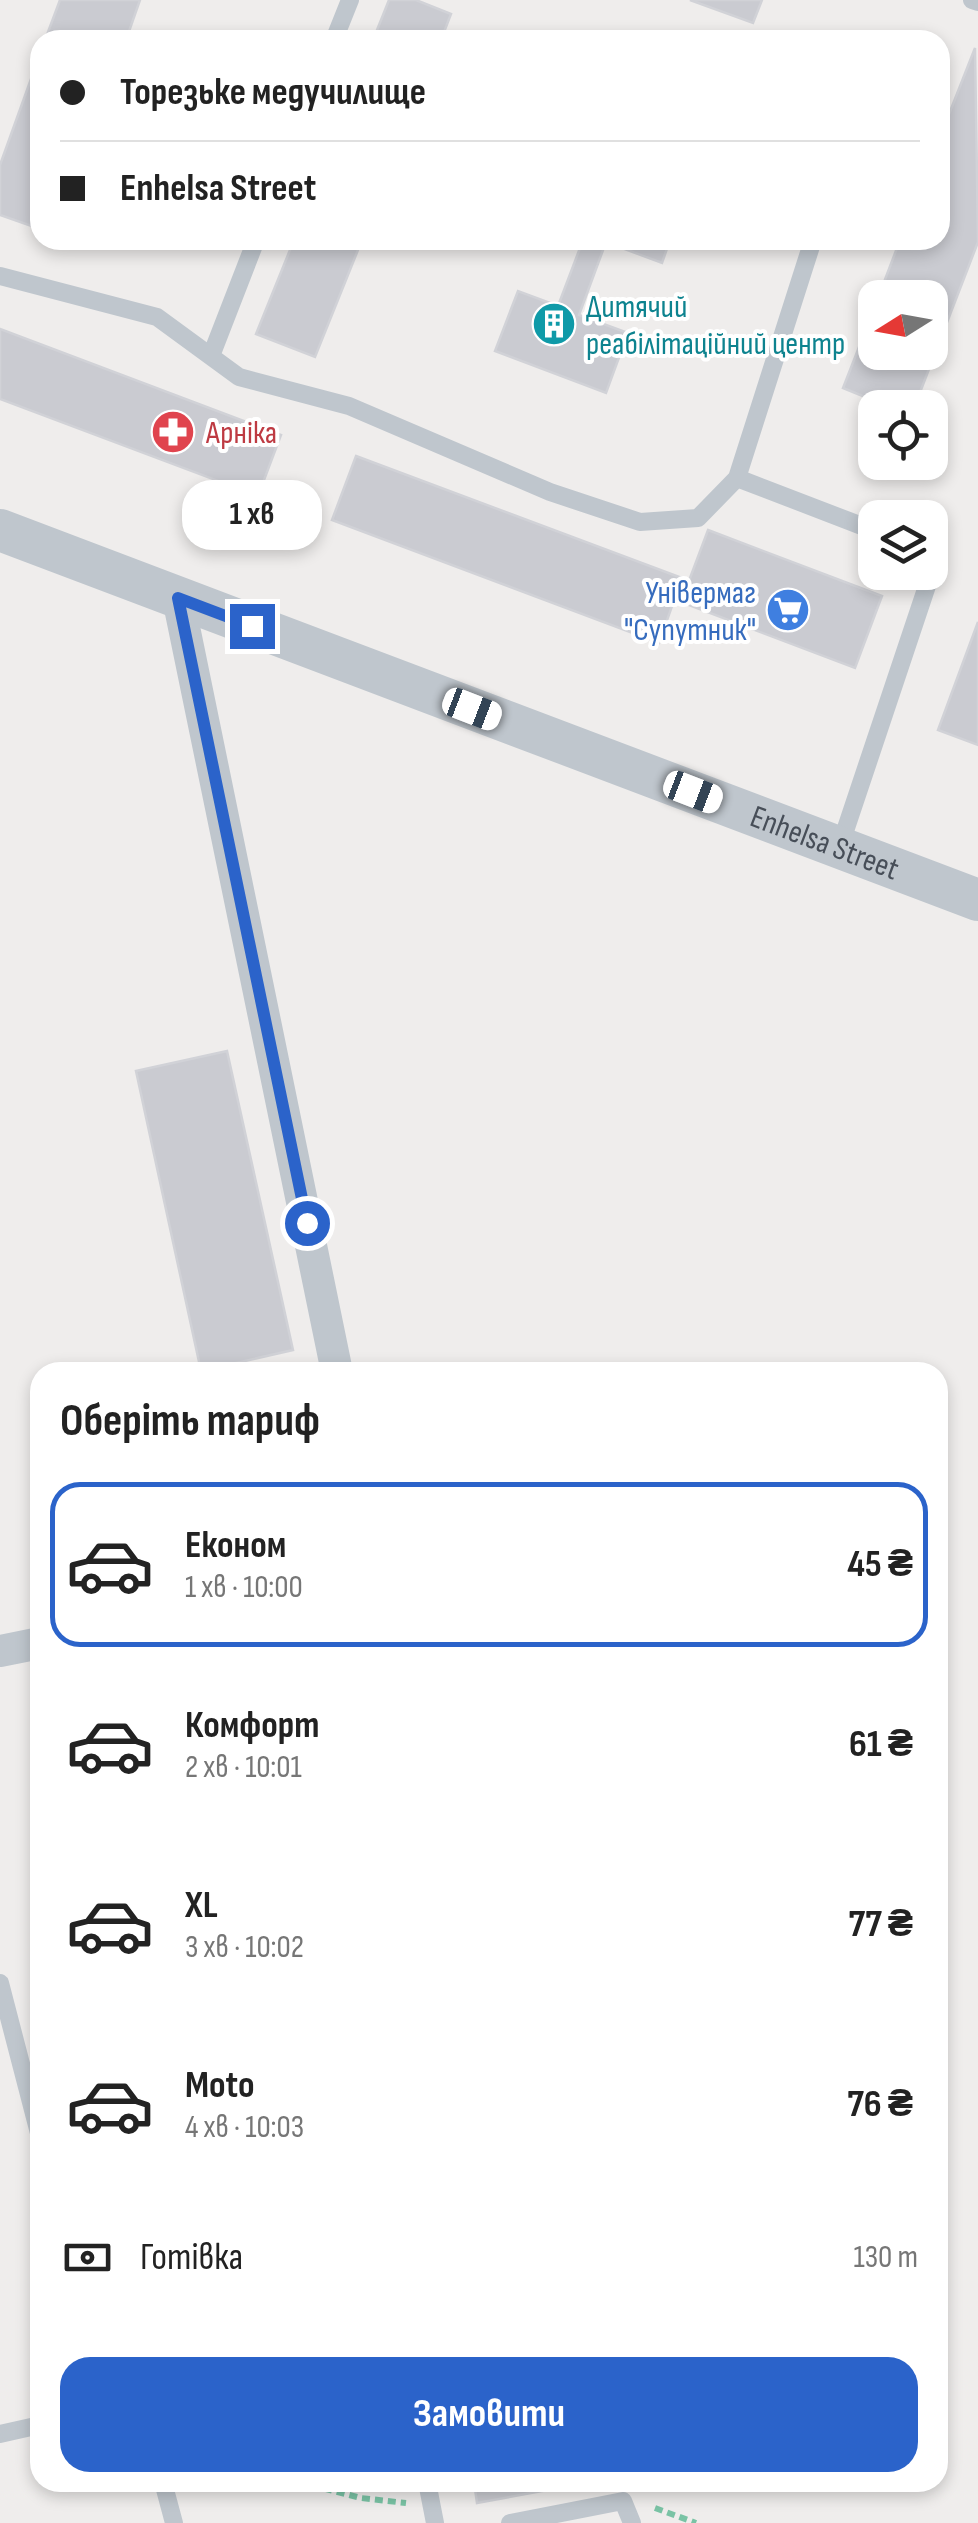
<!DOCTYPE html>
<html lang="uk">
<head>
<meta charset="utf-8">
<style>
	:root { --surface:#fff; --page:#f6f6f6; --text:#222; --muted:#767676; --line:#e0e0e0; --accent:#2b63ca }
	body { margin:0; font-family:"Sofia Sans Condensed",sans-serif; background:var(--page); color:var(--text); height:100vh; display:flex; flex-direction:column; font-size:38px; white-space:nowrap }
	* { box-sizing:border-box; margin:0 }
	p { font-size:32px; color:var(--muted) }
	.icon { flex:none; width:55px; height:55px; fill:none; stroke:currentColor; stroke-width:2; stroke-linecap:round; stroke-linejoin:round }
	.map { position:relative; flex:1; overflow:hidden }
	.panel { position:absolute; left:30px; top:1362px; width:918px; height:1130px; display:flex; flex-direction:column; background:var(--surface); border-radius:30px; box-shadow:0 5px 15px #0003 }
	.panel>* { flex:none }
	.banner { position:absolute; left:30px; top:30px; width:920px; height:220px; border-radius:30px; box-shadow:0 5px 15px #0003; display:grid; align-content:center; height:220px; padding:0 30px; background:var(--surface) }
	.needle { width:65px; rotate:259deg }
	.controls { position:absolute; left:858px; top:280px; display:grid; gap:20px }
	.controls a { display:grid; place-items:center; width:90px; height:90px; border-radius:20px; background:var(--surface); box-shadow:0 5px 15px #0003; font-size:50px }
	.end { position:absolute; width:45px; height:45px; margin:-22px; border:12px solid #2b63ca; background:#fff; box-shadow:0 0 0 5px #fff }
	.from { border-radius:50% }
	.bubble { position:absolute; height:70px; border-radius:30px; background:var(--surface); box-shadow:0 5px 15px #0003; font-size:32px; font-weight:700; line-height:70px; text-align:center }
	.car { position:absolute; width:30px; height:60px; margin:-30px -15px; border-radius:12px; box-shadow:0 0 8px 2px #0007; background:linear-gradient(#fff 24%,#345 0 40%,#fff 0 76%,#345 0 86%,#fff 0) }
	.banner b { display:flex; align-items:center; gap:35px; height:95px; font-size:38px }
	.banner b+b { border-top:2px solid var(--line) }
	.banner i { width:25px; height:25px; background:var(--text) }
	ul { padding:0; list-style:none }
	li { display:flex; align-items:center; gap:30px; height:165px; margin:0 20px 15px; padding:0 10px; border:5px solid transparent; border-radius:30px }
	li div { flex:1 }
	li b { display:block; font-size:38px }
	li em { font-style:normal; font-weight:700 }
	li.active { border-color:var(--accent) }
	li>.icon { width:90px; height:90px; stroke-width:1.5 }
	h2 { padding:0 30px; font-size:45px; line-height:120px }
	.pay { display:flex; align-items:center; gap:25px; height:110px; padding:0 30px; font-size:38px }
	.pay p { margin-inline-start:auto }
	.primary-button { display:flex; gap:20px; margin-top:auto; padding:20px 30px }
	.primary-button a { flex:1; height:115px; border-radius:30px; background:var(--accent); color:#fff; font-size:40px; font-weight:700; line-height:115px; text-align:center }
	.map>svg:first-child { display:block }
	.building { fill:#cacbd1; stroke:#d1d2d7; stroke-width:2.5 }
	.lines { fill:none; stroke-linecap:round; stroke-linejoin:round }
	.path { stroke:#7ac3a5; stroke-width:6; stroke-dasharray:8 5; stroke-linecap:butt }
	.service { stroke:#bfc6cd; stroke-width:18 }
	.minor { stroke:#bfc6cd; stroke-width:32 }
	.tertiary { stroke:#bfc6cd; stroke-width:42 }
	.route { stroke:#2b63ca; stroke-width:12 }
	.labels { text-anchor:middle; stroke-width:8; stroke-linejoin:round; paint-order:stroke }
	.culture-label { font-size:32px; fill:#0d838f; stroke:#fff; text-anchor:start }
	.health-label { font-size:32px; fill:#be3a42; stroke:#fff; text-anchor:start }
	.shop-label { font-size:32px; fill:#366cbe; stroke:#fff; text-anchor:end }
	.street-label { font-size:32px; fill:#474e58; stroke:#fff }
</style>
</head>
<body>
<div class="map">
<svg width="978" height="2523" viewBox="0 0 978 2523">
	<rect width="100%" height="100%" fill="#efedec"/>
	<!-- building -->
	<path class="building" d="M60 0H140L126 40H45Z
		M389 0H416L451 14 441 40H373Z
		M690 0H762L753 23Z
		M975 48 978 242 914 408H892L843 388 875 306V352H930V298H878L900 240H940V137Z
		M40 54V229L0 215V165Z
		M294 240H362L315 357 256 334Z
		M583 240H670L662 263 606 242 579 315 628 333 606 393 495 351 518 291 558 306Z
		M0 329 281 435 258 496 0 399Z
		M356 456 682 578 659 643 332 520Z
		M708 530 882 596 855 668 681 602Z
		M978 622V745L938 730Z
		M227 1051 293 1350 201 1371 136 1071Z
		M474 2482H563L564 2487 477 2503Z"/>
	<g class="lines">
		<!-- path -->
		<path class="path" d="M299 2482 361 2498 406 2503
			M655 2508 696 2523"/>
		<!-- service -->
		<path class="service" d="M972 0 978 2
			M334 40 350 0
			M0 276 157 317 239 377 349 406 550 492 640 522 698 518 737 478 875 531
			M211 356 256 240
			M737 478 813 240
			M840 846 928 583 923 572
			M0 1983 40 2137
			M0 2434 40 2425
			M163 2482 174 2523
			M427 2482 435 2523
			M510 2523 623 2501 632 2523"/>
		<!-- minor -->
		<path class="minor" d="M178 598 337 1372
			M0 1651 40 1643"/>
		<!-- tertiary -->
		<path class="tertiary" id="s1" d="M0 530 978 900"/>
	</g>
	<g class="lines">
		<!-- route -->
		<path class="route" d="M252 626 178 598 307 1223"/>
	</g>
	<!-- icons -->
	<defs>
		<g id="building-disc" transform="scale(2.25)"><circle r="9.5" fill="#0f9aa8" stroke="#fff"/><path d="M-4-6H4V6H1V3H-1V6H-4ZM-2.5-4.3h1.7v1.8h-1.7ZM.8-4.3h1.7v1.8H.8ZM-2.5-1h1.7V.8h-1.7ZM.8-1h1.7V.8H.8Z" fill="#fff"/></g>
		<g id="pharmacy-disc" transform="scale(2.25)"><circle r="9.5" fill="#e0444e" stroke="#fff"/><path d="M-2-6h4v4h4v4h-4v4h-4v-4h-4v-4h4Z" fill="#fff"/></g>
		<g id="supermarket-disc" transform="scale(2.25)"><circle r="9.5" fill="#3f7fe0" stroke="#fff"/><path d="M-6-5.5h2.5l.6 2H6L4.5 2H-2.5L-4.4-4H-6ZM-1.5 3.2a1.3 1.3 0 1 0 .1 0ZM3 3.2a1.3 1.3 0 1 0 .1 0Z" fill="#fff"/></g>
	</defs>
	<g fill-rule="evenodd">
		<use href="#building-disc" x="554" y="324"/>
		<use href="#pharmacy-disc" x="173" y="432"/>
		<use href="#supermarket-disc" x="788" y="610"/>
	</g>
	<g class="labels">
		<!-- culture labels -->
		<g class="culture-label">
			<text x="586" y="317">Дитячий<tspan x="586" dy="37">реабілітаційний центр</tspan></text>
		</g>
		<!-- health labels -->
		<g class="health-label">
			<text x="206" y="443">Арніка</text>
		</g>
		<!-- shop labels -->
		<g class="shop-label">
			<text x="756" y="603">Універмаг<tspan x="756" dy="37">"Супутник"</tspan></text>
		</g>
		<!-- street labels -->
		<g class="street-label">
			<text dy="11" stroke="none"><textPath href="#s1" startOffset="882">Enhelsa Street</textPath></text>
		</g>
	</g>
</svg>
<div class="controls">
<a><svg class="needle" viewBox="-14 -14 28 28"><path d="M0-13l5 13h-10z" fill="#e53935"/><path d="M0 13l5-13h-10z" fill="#767676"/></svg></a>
<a><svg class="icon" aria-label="locate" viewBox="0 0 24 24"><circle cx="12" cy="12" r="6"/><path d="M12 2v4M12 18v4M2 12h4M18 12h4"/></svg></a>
<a><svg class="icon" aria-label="layers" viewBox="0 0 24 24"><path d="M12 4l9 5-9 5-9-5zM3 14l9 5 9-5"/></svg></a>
</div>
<i class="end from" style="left:307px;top:1223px"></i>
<i class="end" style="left:252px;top:626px"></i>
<div class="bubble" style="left:182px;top:480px;width:140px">1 хв</div>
<i class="car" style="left:472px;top:709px;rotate:111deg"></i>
<i class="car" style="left:693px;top:792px;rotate:111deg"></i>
<div class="banner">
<b><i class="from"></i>Торезьке медучилище</b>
<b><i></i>Enhelsa Street</b>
</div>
<section class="panel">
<h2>Оберіть тариф</h2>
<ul>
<li class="active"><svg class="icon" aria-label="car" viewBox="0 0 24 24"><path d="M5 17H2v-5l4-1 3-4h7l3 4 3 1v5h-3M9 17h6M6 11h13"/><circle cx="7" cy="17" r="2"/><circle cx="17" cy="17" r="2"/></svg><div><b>Економ</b><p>1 хв · 10:00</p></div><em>45 ₴</em></li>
<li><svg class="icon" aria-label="car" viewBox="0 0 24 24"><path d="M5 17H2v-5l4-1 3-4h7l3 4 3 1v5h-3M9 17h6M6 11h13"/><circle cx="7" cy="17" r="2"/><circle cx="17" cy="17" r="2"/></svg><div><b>Комфорт</b><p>2 хв · 10:01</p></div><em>61 ₴</em></li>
<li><svg class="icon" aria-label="car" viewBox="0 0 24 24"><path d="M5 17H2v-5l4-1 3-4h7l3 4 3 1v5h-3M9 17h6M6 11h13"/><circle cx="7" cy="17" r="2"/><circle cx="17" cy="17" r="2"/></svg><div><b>XL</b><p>3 хв · 10:02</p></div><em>77 ₴</em></li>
<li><svg class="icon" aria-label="car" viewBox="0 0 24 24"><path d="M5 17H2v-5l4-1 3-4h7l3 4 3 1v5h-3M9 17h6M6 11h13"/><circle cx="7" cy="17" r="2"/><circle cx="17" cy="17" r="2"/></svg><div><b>Moto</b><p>4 хв · 10:03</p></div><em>76 ₴</em></li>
</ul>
<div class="pay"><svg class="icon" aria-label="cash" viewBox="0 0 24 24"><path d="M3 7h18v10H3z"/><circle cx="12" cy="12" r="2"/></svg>Готівка<p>130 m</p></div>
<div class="primary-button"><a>Замовити</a></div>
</section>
</div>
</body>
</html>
